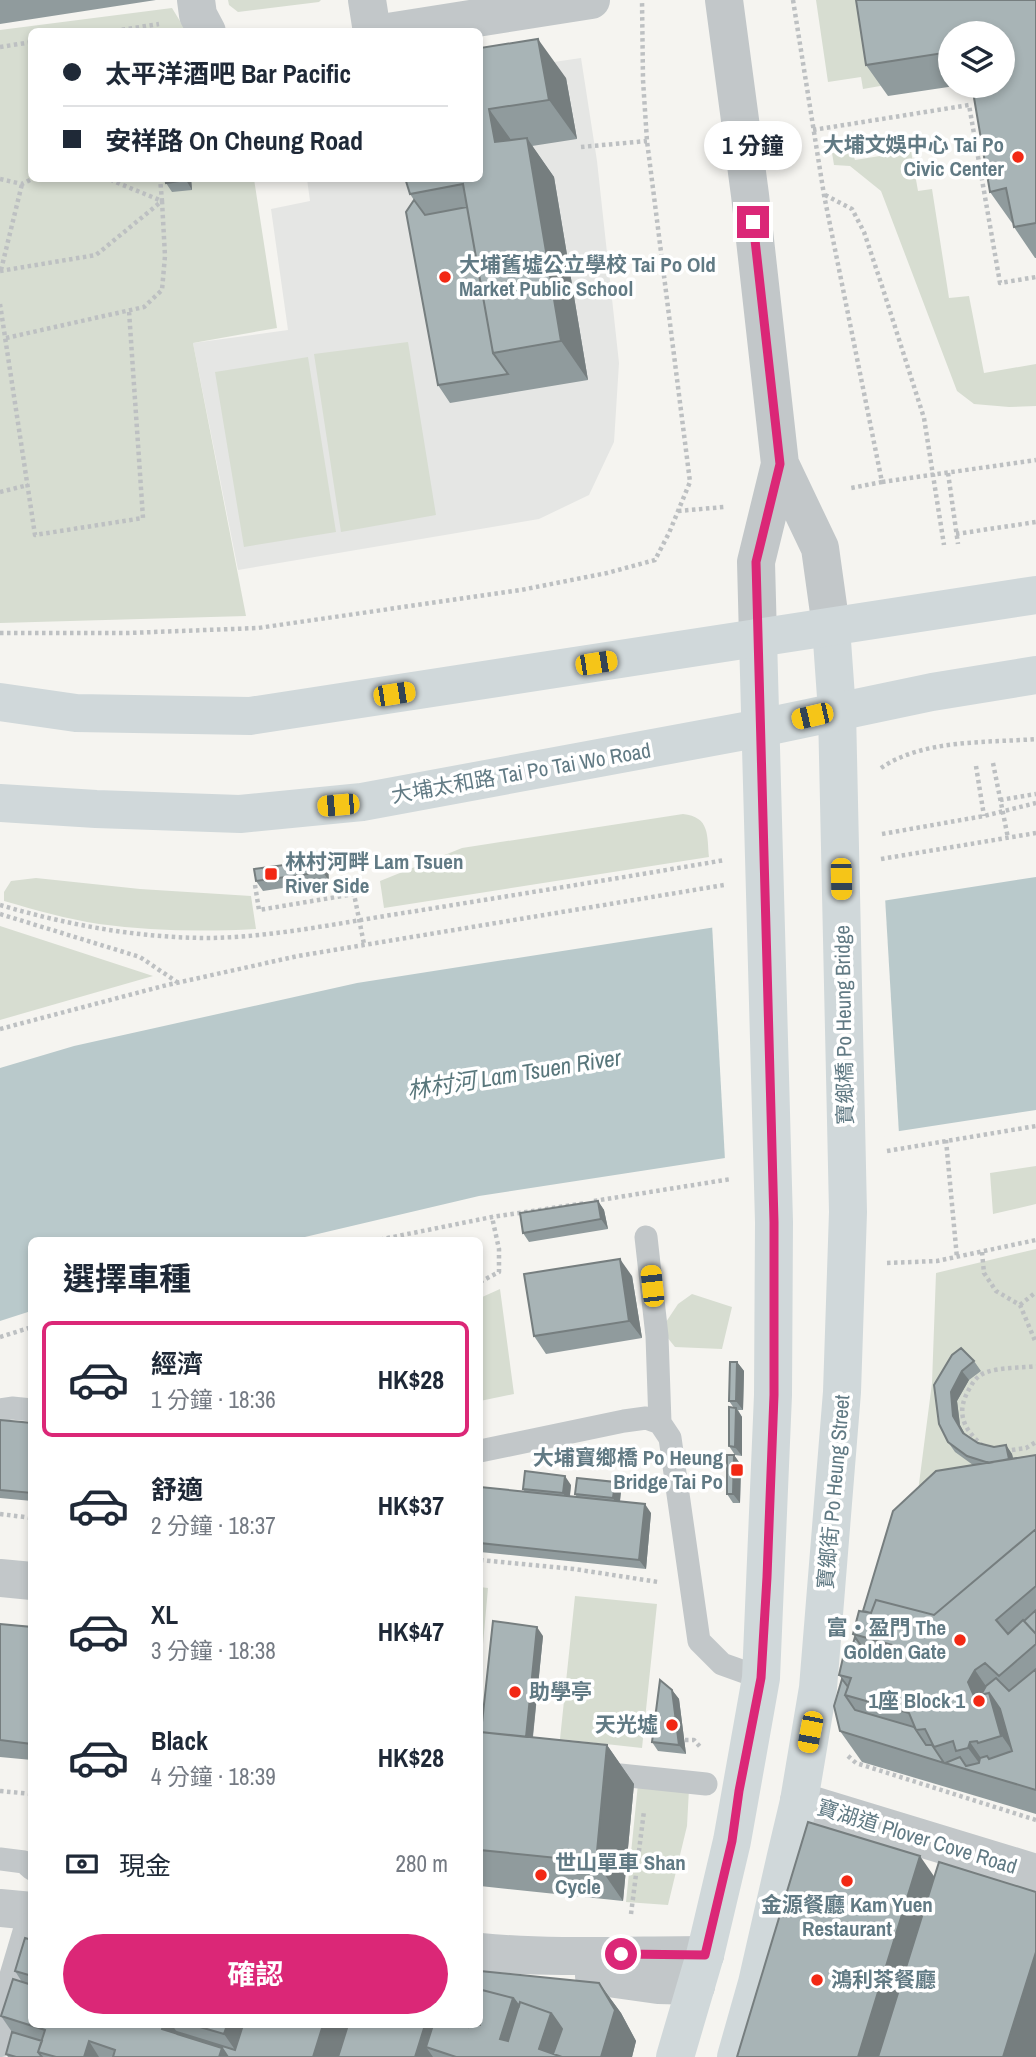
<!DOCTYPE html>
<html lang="zh-TW">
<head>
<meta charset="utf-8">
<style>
	:root { --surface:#fff; --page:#f2f2f3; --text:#1f2937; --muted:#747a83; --line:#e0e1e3; --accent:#db2777 }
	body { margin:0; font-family:"Archivo Narrow","Noto Sans TC",sans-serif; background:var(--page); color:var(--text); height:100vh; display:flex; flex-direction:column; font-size:26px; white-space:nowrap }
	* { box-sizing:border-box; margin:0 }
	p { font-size:23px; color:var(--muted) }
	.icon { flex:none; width:38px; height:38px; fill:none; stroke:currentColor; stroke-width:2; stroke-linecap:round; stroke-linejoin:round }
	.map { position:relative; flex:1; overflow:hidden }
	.side { position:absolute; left:28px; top:1237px; width:455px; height:791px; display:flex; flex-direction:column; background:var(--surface); border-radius:10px; box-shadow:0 4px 10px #0003 }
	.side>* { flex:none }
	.banner { position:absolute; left:28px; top:28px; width:455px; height:154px; border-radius:10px; box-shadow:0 4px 10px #0003; display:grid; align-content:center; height:154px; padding:0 35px; background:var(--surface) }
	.controls { position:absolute; left:938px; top:21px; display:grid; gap:14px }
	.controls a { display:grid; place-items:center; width:77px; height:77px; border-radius:50%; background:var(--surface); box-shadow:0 4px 10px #0003; font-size:35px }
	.end { position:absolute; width:32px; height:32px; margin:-16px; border:9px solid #db2777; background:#fff; box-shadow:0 0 0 4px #fff }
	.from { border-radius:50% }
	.bubble { position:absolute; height:49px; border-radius:24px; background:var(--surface); box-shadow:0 4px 10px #0003; font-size:23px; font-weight:700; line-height:49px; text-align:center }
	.car { position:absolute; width:21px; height:42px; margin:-21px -10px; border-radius:9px; box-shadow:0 0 5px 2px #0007; background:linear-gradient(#f5c518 24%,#345 0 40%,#f5c518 0 76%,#345 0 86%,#f5c518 0) }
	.banner b { display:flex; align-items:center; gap:24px; height:66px; font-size:26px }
	.banner b+b { border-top:2px solid var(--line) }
	.banner i { width:18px; height:18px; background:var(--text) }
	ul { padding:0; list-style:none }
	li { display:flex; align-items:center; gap:21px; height:116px; margin:0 14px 10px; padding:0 21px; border:4px solid transparent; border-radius:10px }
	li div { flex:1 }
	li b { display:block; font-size:26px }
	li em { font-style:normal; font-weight:700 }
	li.selected { border-color:var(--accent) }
	li>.icon { width:63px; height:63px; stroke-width:1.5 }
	h2 { padding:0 35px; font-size:32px; line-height:84px }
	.pay { display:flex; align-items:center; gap:18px; height:77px; padding:0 35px; font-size:26px }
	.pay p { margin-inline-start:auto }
	.action { display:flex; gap:14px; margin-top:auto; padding:14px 35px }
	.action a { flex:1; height:80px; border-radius:42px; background:var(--accent); color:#fff; font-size:28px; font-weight:700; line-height:80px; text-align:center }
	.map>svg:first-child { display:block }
	.built { fill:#e5e6e4 }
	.green { fill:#d7ddd1 }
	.water { fill:#b9c9cb }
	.pier { fill:#f5f4f0 }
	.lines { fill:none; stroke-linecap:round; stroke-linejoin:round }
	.path { stroke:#bdc0c2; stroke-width:4.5; stroke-dasharray:3.5 3.5; stroke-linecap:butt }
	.service { stroke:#c2c7c9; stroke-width:23 }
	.minor { stroke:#c2c7c9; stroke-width:38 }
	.tertiary { stroke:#c2c7c9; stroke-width:38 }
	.secondary { stroke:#d0d8da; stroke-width:38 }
	.primary { stroke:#d0d8da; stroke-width:38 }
	.wall { fill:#909b9d }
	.shaded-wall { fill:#767e7f }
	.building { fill:#a8b4b6; stroke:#767e7f; stroke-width:2 }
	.route { stroke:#db2777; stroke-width:9 }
	.poi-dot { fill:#f22814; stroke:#fff; stroke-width:2.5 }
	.labels { text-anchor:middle; stroke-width:7; stroke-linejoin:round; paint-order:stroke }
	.poi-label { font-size:21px; font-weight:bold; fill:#617a84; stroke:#fff; text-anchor:end }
	.street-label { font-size:21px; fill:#617a84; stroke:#fff }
	.water-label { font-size:23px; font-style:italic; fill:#58767b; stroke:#fff }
</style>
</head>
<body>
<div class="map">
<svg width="1036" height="2057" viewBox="0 0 1036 2057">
	<rect width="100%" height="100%" fill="#f5f4f0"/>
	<!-- built -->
	<path class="built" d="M581 58 597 161 619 363 614 442 589 495 539 519 238 570 193 343 288 330 271 209 310 201 307 179 480 178V73Z"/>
	<!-- green -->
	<path class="green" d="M228 0H321L319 2 238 12 229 5Z
		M816 0H873L886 85 863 89 861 77 828 82Z
		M172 8 186 31 32 32V178L254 179 277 328 193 343 246 616 0 623V30Z
		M852 150 855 160 911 151 918 191 932 189 949 298 969 296 984 373 1036 364V406L1009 407 974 404 957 391 881 191 850 166 834 165 832 153Z
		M408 342 436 515 341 532 314 354Z
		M308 357 336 532 244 547 215 372Z
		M683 814C710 817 707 835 709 857L384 908 380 881 462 848Z
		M36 878 140 889 251 896 256 929C204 932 151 931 99 924 67 919 35 910 4 901V892L11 881Z
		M0 926 153 976 0 1020Z
		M1036 1166V1204L993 1214 990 1173Z
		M1036 1249V1490L916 1507 932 1383 936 1273Z
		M500 1289 514 1394 480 1401V1298Z
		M692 1294 732 1307 722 1349 675 1347 667 1337 664 1325 678 1304Z
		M480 1587 488 1588 480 1678Z
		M575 1596 657 1604 642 1748 560 1739Z
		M638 1784 689 1789 687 1826 668 1905 626 1902Z"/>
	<!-- water -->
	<path class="water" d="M1036 877V1110L479 1196 288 1241H32L31 1311 0 1321V1068L74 1046 357 983Z"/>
	<!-- pier -->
	<path class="pier" d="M885 897 899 1134 725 1160 712 924Z"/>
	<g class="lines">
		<!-- path -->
		<path class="path" d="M793 0 824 195 882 482 851 488
			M108 32 159 24
			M0 47 32 42
			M813 130 969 105 1000 283 1036 277
			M581 147 647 141
			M0 179 22 184 34 178
			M825 195 852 209 864 232 882 286 924 418 944 545
			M1 270 22 184
			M0 271 96 255 162 201 160 178
			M0 304 35 535 143 518 129 311
			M6 338 144 307 162 290 165 256 162 201 113 181 112 178
			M948 473 958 544
			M882 482 1036 460
			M0 492 28 485
			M678 511 724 507
			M956 534 1036 522
			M0 633H128L258 628 521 590 607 573 655 560 669 533 690 482 647 141 643 80 642 0
			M993 763 1008 838
			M976 766 984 816
			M881 768C923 739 986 743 1036 739
			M1000 800 1036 794
			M882 834 984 816 1036 803
			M881 859 1036 833
			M255 885 259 910 354 894 364 944
			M0 905C68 925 138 938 209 938 276 937 344 922 410 912 515 895 620 878 725 860
			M0 914 140 957 177 982
			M0 1029 167 985 298 956 724 885
			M946 1140 957 1258
			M887 1151 1036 1126
			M594 1201 731 1179
			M373 1241 492 1217 586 1203
			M982 1252 984 1273 996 1291 1020 1305 1036 1343
			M887 1263 937 1261 1036 1240
			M480 1282 499 1272V1249L492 1217
			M1020 1305 1036 1292
			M0 1337 32 1327
			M983 1446C962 1428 955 1411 971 1386 974 1380 980 1374 987 1372 1002 1367 1021 1368 1036 1366
			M1005 1451 1026 1448 1036 1442
			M0 1514 32 1518
			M480 1560 574 1569 658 1582
			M685 1740H694L702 1749
			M848 1756 856 1763 1036 1820
			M0 1791 32 1794
			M631 1914 644 1811"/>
		<!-- service -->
		<path class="service" d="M646 1237 657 1336 660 1423
			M0 1410 12 1408 32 1410
			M480 1451 624 1421 646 1418 660 1423 670 1438 699 1641 722 1664 761 1678
			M601 1773 706 1784
			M0 1859 24 1862 32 1869"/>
		<!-- minor -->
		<path class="minor" d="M196 0 198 15 207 32
			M367 0 372 32
			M388 32 591 0
			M0 1578 32 1581
			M0 1908 32 1911"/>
		<!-- tertiary -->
		<path class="tertiary" d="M724 0 750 195 780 464 820 548 831 627
			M758 638 756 562 780 464
			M799 1801 1036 1873
			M480 1952C555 1959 630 1955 705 1955
			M594 1976 658 1985 696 1986
			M0 2038 32 1931"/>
		<!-- secondary -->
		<path class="secondary" d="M675 2057 705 1955 732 1841 761 1678 773 1395 774 1222 758 638
			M736 2057 757 1983 786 1856 799 1801 818 1688 842 1392 848 1212 837 711 831 627"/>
		<!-- primary -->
		<path class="primary" d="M0 702 76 713 250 716 1036 595
			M0 803 96 809 240 814 362 802 761 728 932 692 1036 675"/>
	</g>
	<!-- wall -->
	<path class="wall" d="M0 0H156L0 24Z
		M1036 0V258H1035L1014 227 1013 222 1012 223 990 192 1003 86 950 33V86H955L888 96 866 65Z
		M480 48 566 78 577 139 532 146 554 177 588 380 450 403 438 385 414 200 410 194Z
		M165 178H191L192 190 172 192 166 183Z
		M321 860 328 869 329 881 263 891 256 881Z
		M598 1201 604 1210 608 1229 529 1242 523 1233Z
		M632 1276 642 1338 546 1354 534 1336Z
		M974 1361 981 1371 969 1380 957 1401 960 1425 965 1434 978 1443 994 1447 1006 1445 1012 1454 1013 1458 1036 1455V1814L862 1762 840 1731 842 1679 839 1675 851 1650 855 1637 853 1634 863 1611 973 1465 955 1452 948 1442 934 1385Z
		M737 1362 744 1371 743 1410H738L742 1417V1456L735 1455 729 1446 734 1408 729 1401Z
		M0 1420 32 1423V1501L0 1498Z
		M734 1455 741 1465 740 1503H733L727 1494Z
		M571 1485 570 1496 577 1497 575 1494 621 1491 620 1502 651 1513 646 1569 480 1552V1487L525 1492 523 1489Z
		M0 1624 32 1627V1760L0 1757Z
		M543 1636 533 1737 607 1745 634 1784 623 1901 480 1886V1732H481Z
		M672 1690 679 1699 686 1754 658 1751 652 1742Z
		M15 1971 32 1976V2025H480L599 1983 621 2013 636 2041 632 2057H8L6 2054 12 2032 1 2016 22 1982Z"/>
	<!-- shaded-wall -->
	<path class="shaded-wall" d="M538 39 566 78 577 139 549 100Z
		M489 109 517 148 495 142Z
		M527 138 554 177 588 380 561 341Z
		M186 178H191L192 190 186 180Z
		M321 860 328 869 329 881 323 872Z
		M598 1201 604 1210 608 1229 601 1219Z
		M620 1259 632 1276 642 1338 629 1321Z
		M737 1362 744 1371 743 1410 736 1401Z
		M962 1371 969 1380 957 1401 960 1425 969 1442 953 1416 951 1392Z
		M736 1408 742 1417V1456L735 1447Z
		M1006 1445 1012 1454 1016 1471 1009 1461Z
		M734 1455 741 1465 740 1503 733 1494Z
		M565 1476 571 1485 569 1502 563 1493Z
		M615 1482 621 1491 619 1508 613 1498Z
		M645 1504 651 1513 646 1569 639 1560Z
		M537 1627 543 1636 531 1753 525 1743Z
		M975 1670 1007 1717 1034 1782 974 1696 968 1682Z
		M672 1690 679 1699 686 1754 679 1745Z
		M970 1742 994 1777 988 1775 968 1748Z
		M607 1745 634 1784 623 1901 596 1862Z
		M920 1856 947 1895 897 2057H858Z
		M1036 1952V2057H1003Z
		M599 1983 621 2013 636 2041 632 2057H601Z
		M513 1998 551 2013 582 2057H489Z
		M163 2025H172L190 2050 162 2029Z
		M227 2025H246L240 2057 224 2034Z
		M323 2025H354L344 2057H313Z
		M425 2025H456L426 2047 433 2057H415Z
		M89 2041 99 2057H84Z
		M222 2048 228 2057H219Z"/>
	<!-- building -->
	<path class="building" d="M856 0H1036V223L1014 227 1006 188 990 192 972 86H1003V33H950V52L866 65Z
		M538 39 549 100 489 109 495 142 527 138 561 341 493 353 463 184 410 194 405 178H480V48Z
		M165 178H186V180L166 183Z
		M414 200 425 215 467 207 493 353 508 374 438 385 406 212Z
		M321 860 323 872 256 881 254 869Z
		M598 1201 601 1219 523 1233 520 1213Z
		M620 1259 629 1321 534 1336 524 1274Z
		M961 1348 974 1361 962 1371 951 1392 953 1416 963 1433 978 1443 994 1447 1006 1445 1009 1459 989 1463 967 1456 948 1442 939 1424 934 1385 952 1355Z
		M730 1362H737L736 1401H729Z
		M729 1407 736 1408 735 1447 729 1446Z
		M0 1420 32 1423V1493L0 1490Z
		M727 1455H734L733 1494H727Z
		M1036 1455V1529L934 1615 876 1600 871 1613 863 1611 893 1511 936 1471Z
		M525 1471 565 1476 563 1493 523 1489Z
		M577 1478 615 1482 613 1498 575 1494Z
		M480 1487 645 1504 639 1560 480 1543Z
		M1036 1529V1586L996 1620 1008 1634 1023 1620 1036 1634V1644L999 1676 985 1663 975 1670 968 1682 974 1696 989 1693 1001 1736 978 1743 977 1741 970 1742 968 1748 956 1751 953 1741 934 1747 925 1729 916 1730 909 1713 845 1695 851 1678 839 1675 845 1649 887 1660 892 1645 853 1634 859 1611 871 1613 876 1600 934 1615Z
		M1036 1610V1634L1024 1621Z
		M493 1621 537 1627 526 1737 481 1732Z
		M0 1624 32 1627V1744L0 1740Z
		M855 1637 864 1650 888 1656 887 1660 851 1650Z
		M1036 1669V1790L945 1763 960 1757 966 1766 979 1763 980 1758 987 1756 989 1759 1012 1751 1000 1709 989 1693 981 1695 986 1686 996 1678 1009 1691Z
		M842 1679 848 1687 845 1695 855 1710 914 1727 926 1745H932L944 1763 840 1731 834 1706Z
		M660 1680 672 1690 679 1745 652 1742Z
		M480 1732 607 1745 596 1862 480 1850Z
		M808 1822 920 1856 858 2057H737Z
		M939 1862 1036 1892V1952L1003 2057H878Z
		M25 1938 32 1940V1976L15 1971Z
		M480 1971 599 1983 615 2010 601 2057H562L553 2054 562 2029 551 2013 520 2002 519 2006 513 1998 482 1990 480 1997Z
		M13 1979 32 1985V2025H163L162 2029 222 2048 219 2057H113L115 2050 89 2041 84 2057H56L38 2052 45 2030 1 2016Z
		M482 1990 513 1998 500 2039 508 2041 520 2002 551 2013 539 2049 562 2057H456L426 2047 433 2025H461L468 2027 469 2025H480V1997Z
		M193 2025H227L224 2034Z
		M243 2025H323L313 2057H228L222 2048 177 2034V2032L235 2050Z
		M348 2025H425L415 2057H338Z
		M12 2032 42 2041 38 2052 42 2057H16L6 2054Z"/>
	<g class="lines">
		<!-- route -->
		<path class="route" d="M621 1954 705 1955 732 1841 739 1791 761 1678 767 1577 774 1395V1222L756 562 780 464 753 222"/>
	</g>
	<!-- markers -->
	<g class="poi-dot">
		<circle cx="1018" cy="157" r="7"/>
		<circle cx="445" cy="277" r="7"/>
		<rect x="264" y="867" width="14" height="14" rx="3.5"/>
		<rect x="730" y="1463" width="14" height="14" rx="3.5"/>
		<circle cx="960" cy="1640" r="7"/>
		<circle cx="515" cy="1692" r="7"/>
		<circle cx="979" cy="1701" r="7"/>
		<circle cx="672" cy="1725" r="7"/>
		<circle cx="541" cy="1875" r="7"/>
		<circle cx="847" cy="1881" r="7"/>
		<circle cx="817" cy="1980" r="7"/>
	</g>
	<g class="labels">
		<!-- poi labels -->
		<g class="poi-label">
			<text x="1004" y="152">大埔文娛中心 Tai Po<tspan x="1004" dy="24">Civic Center</tspan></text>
			<text x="459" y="272" text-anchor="start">大埔舊墟公立學校 Tai Po Old<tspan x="459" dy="24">Market Public School</tspan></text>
			<text x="285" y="869" text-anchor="start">林村河畔 Lam Tsuen<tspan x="285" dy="24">River Side</tspan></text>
			<text x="723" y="1465">大埔寶鄉橋 Po Heung<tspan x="723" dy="24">Bridge Tai Po</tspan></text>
			<text x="946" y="1635">富‧盈門 The<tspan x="946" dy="24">Golden Gate</tspan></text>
			<text x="529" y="1699" text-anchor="start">助學亭</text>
			<text x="965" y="1708">1座 Block 1</text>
			<text x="658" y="1732">天光墟</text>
			<text x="555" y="1870" text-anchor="start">世山單車 Shan<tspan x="555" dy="24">Cycle</tspan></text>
			<text x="847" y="1912" text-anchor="middle">金源餐廳 Kam Yuen<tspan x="847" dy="24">Restaurant</tspan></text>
			<text x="831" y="1987" text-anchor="start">鴻利茶餐廳</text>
		</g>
		<!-- street labels -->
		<g class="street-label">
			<text transform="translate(521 773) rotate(-10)" y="7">大埔太和路 Tai Po Tai Wo Road</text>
			<text transform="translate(844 1025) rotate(-91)" y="7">寶鄉橋 Po Heung Bridge</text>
			<text transform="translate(834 1492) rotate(-85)" y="7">寶鄉街 Po Heung Street</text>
			<text transform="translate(917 1837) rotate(17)" y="7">寶湖道 Plover Cove Road</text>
		</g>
		<!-- water labels -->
		<g class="water-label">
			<text transform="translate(514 1074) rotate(-9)" y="8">林村河 Lam Tsuen River</text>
		</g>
	</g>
</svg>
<div class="controls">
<a><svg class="icon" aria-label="layers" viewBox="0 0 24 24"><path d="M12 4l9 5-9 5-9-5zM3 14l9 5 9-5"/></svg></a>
</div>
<i class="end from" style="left:621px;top:1954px"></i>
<i class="end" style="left:753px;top:222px"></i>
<div class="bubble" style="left:704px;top:121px;width:98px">1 分鐘</div>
<i class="car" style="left:596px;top:663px;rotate:81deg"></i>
<i class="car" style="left:394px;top:694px;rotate:81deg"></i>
<i class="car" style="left:812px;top:716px;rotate:257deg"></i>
<i class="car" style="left:338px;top:805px;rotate:265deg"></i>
<i class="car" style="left:841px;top:879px;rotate:179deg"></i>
<i class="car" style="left:652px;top:1286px;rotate:354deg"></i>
<i class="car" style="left:810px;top:1732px;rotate:191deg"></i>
<div class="banner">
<b><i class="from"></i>太平洋酒吧 Bar Pacific</b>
<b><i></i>安祥路 On Cheung Road</b>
</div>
<section class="side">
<h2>選擇車種</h2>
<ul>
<li class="selected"><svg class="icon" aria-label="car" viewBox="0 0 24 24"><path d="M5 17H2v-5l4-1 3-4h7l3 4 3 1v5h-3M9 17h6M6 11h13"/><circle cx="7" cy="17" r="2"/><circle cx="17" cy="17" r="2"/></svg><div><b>經濟</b><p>1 分鐘 · 18:36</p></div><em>HK$28</em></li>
<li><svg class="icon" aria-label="car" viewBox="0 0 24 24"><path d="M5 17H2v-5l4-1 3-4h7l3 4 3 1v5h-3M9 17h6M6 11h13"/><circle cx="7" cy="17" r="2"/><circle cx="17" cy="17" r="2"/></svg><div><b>舒適</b><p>2 分鐘 · 18:37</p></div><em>HK$37</em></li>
<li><svg class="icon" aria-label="car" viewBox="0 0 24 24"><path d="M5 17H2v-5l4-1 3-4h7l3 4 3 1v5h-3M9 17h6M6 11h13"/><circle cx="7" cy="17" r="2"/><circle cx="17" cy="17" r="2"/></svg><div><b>XL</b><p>3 分鐘 · 18:38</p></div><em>HK$47</em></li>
<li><svg class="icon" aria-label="car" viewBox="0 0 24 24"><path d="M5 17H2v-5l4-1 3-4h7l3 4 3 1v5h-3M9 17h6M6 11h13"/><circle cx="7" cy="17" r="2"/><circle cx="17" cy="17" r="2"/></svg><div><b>Black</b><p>4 分鐘 · 18:39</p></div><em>HK$28</em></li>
</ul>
<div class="pay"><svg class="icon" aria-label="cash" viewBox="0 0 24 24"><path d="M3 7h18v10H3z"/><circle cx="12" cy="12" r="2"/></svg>現金<p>280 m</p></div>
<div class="action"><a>確認</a></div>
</section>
</div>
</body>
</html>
